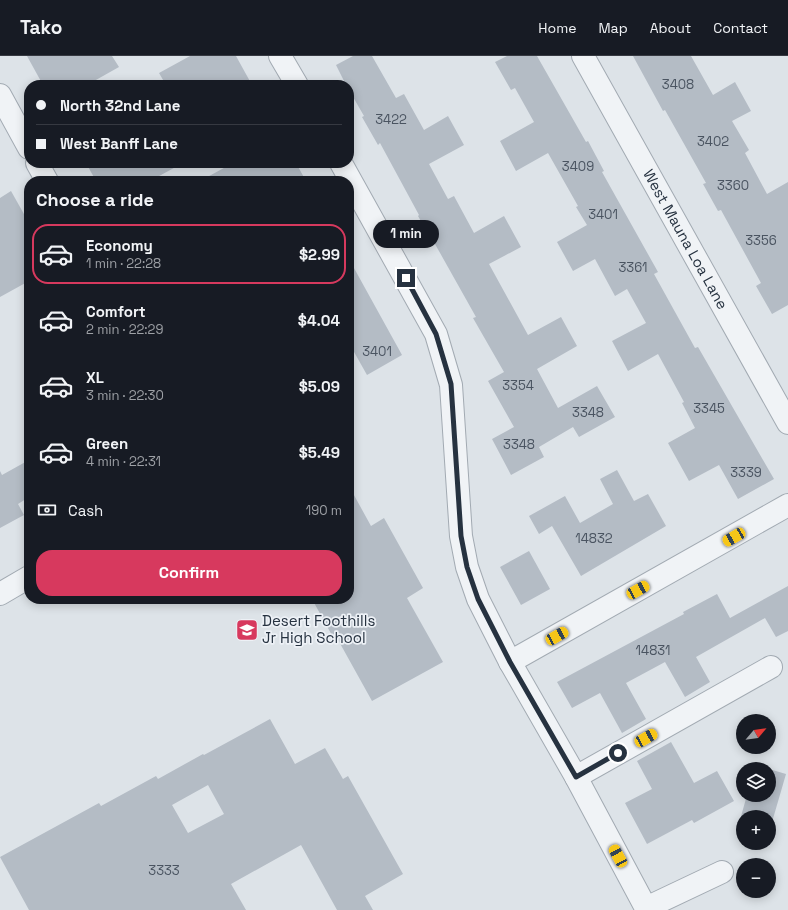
<!DOCTYPE html>
<html lang="en">
<head>
<meta charset="utf-8">
<style>
	:root { --surface:#171b24; --page:#20242c; --text:#f1f3f6; --muted:#9ea1a6; --line:#363941; --accent:#d7395e }
	body { margin:0; font-family:"Space Grotesk",sans-serif; background:var(--page); color:var(--text); height:100vh; display:flex; flex-direction:column; font-size:15px; white-space:nowrap }
	* { box-sizing:border-box; margin:0 }
	p { font-size:13px; color:var(--muted) }
	.icon { flex:none; width:22px; height:22px; fill:none; stroke:currentColor; stroke-width:2; stroke-linecap:round; stroke-linejoin:round }
	.map { position:relative; flex:1; overflow:hidden }
	.sheet { position:absolute; left:24px; top:120px; width:330px; height:428px; display:flex; flex-direction:column; background:var(--surface); border-radius:16px; box-shadow:0 2px 10px #0003 }
	.sheet>* { flex:none }
	.hud { position:absolute; left:24px; top:24px; width:330px; height:88px; border-radius:16px; box-shadow:0 2px 10px #0003; display:grid; align-content:center; height:88px; padding:0 12px; background:var(--surface) }
	.needle { width:26px; rotate:61deg }
	.tools { position:absolute; left:736px; top:658px; display:grid; gap:8px }
	.tools a { display:grid; place-items:center; width:40px; height:40px; border-radius:50%; background:var(--surface); box-shadow:0 2px 10px #0003; font-size:20px }
	.end { position:absolute; width:18px; height:18px; margin:-9px; border:5px solid #263240; background:#fff; box-shadow:0 0 0 2px #fff }
	.from { border-radius:50% }
	.bubble { position:absolute; height:28px; border-radius:14px; background:var(--surface); box-shadow:0 2px 10px #0003; font-size:13px; font-weight:600; line-height:28px; text-align:center }
	.car { position:absolute; width:12px; height:24px; margin:-12px -6px; border-radius:5px; box-shadow:0 0 3px 1px #0007; background:linear-gradient(#f5c518 24%,#345 0 40%,#f5c518 0 76%,#345 0 86%,#f5c518 0) }
	.hud b { display:flex; align-items:center; gap:14px; height:38px; font-size:15px }
	.hud b+b { border-top:1px solid var(--line) }
	.hud i { width:10px; height:10px; background:var(--text) }
	ul { padding:0; list-style:none }
	li { display:flex; align-items:center; gap:12px; height:60px; margin:0 8px 6px; padding:0 4px; border:2px solid transparent; border-radius:16px }
	li div { flex:1 }
	li b { display:block; font-size:15px }
	li em { font-style:normal; font-weight:600 }
	li.active { border-color:var(--accent) }
	li>.icon { width:36px; height:36px; stroke-width:1.5 }
	h2 { padding:0 12px; font-size:18px; line-height:48px }
	.pay { display:flex; align-items:center; gap:10px; height:44px; padding:0 12px; font-size:15px }
	.pay p { margin-inline-start:auto }
	.primary-button { display:flex; gap:8px; margin-top:auto; padding:8px 12px }
	.primary-button a { flex:1; height:46px; border-radius:16px; background:var(--accent); color:#fff; font-size:16px; font-weight:600; line-height:46px; text-align:center }
	header { display:flex; align-items:center; gap:24px; box-sizing:border-box; height:56px; padding:0 20px; background:var(--surface); border-bottom:1px solid var(--line) }
	header strong { font-size:19px }
	nav { display:flex; gap:22px; margin-inline-start:auto; font-size:14px }
	.map>svg:first-child { display:block }
	.building { fill:#b4bcc5; fill-rule:evenodd }
	.lines { fill:none; stroke-linecap:round; stroke-linejoin:round }
	.minor-casing { stroke:#a2aab2; stroke-width:24 }
	.minor { stroke:#f0f3f6; stroke-width:22 }
	.route { stroke:#263240; stroke-width:5 }
	.labels { text-anchor:middle; stroke-width:3.5; stroke-linejoin:round; paint-order:stroke }
	.number-label { font-size:13px; fill:#4a5461 }
	.street-label { font-size:15px; fill:#263240; stroke:#edf1f6 }
	.poi-label { font-size:15px; fill:#263240; stroke:#edf1f6; text-anchor:start }
</style>
</head>
<body>
<header>
<strong>Tako</strong>
<nav><a>Home</a><a>Map</a><a>About</a><a>Contact</a></nav>
</header>
<div class="map">
<svg width="788" height="854" viewBox="0 0 788 854">
	<rect width="100%" height="100%" fill="#dde3e8"/>
	<!-- building -->
	<path class="building" d="M27 0H112L119 11 87 29H43Z
		M190 0H236L252 29H166L159 17Z
		M353 0H372L396 42 404 38 424 74 448 60 464 89 429 108 448 143 454 140 474 177 504 160 521 191 489 208 528 279 561 261 577 290 537 313 558 352 597 330 615 361 579 381 573 371 539 391 544 401 511 419 492 383 514 371 488 325 504 316 473 262 476 261 435 188H434L418 160 419 159 380 87 378 89 362 61 364 60 349 34V29H346L336 9Z
		M507 0H537L586 86 588 85 604 115 602 116 658 216 654 218 695 292 698 291 774 423 738 443 719 409 689 425 668 387 695 372 682 347 684 346 658 298 628 315 612 285 646 267 627 233 615 240 595 203 573 215 557 186 587 169 576 151 578 150 548 97 516 115 500 85 534 66 515 32 511 34 495 6Z
		M633 0H691L713 39 735 26 751 55 732 65 749 94 745 97 767 138 788 126V249L772 258 756 230 761 227 721 154 718 155 703 128 706 127 665 54 663 55Z
		M86 107H183L150 125H96Z
		M233 107H296L306 125H200Z
		M11 135 29 167V225L0 241V142Z
		M349 203 402 299 367 319 349 287Z
		M29 404V441L18 448 24 459 0 472V415L2 419Z
		M617 414 634 445 648 438 666 470 581 520 552 470 539 478 529 460 565 440 580 467 613 448 600 423Z
		M349 430 371 470 384 462 423 532 407 542 443 606 372 645 337 582 334 583 312 543H349Z
		M529 495 550 533 521 549 500 511Z
		M788 530V575L776 581 765 562 696 601 710 626 685 641 665 606 626 627 646 663 622 677 600 637 572 652 557 626 684 558 683 556 717 538 730 562Z
		M270 663 295 708 325 692 343 723 348 720 403 818 365 840 373 854H337L301 789 231 828 246 854H29L0 801 99 747 101 750 156 720 158 723 203 698 204 699ZM208 729 224 758 188 777 172 749Z
		M671 686 694 727 717 715 734 745 694 767 692 764 647 788 625 747 652 733 637 705Z
		M769 713 786 718 770 773 769 772V761H743V765L740 764 747 739H769Z"/>
	<g class="lines">
		<!-- minor casing -->
		<g class="minor-casing">
			<g id="minor">
				<path d="M280 0 297 29"/>
				<path id="s1" d="M583 0 788 367"/>
				<path d="M0 39 29 92"/>
				<path d="M37 107 47 125"/>
				<path d="M341 107 436 278 451 329 461 480 467 511 478 543 510 606 576 721 647 854"/>
				<path d="M0 538 29 521"/>
				<path d="M510 606 788 449"/>
				<path d="M576 721 771 611"/>
				<path d="M646 852 722 816"/>
			</g>
		</g>
		<!-- minor -->
		<use href="#minor" class="minor"/>
	</g>
	<g class="lines">
		<!-- route -->
		<path class="route" d="M406 222 436 278 451 328 461 480 467 511 478 543 510 606 576 721 618 697"/>
	</g>
	<!-- icons -->
	<defs>
		<g id="school-square" transform="scale(1.15)"><rect x="-9" y="-9" width="18" height="18" rx="4" fill="#d7395e" stroke="#edf1f6"/><path d="M0-5L7-2L0 1L-7-2ZM-4 1L0 2.5L4 1V4Q0 6-4 4Z" fill="#fff"/></g>
	</defs>
	<g fill-rule="evenodd">
		<use href="#school-square" x="247" y="574"/>
	</g>
	<g class="labels">
		<!-- number labels -->
		<g class="number-label">
			<text x="678" y="33">3408</text>
			<text x="391" y="68">3422</text>
			<text x="713" y="90">3402</text>
			<text x="578" y="115">3409</text>
			<text x="733" y="134">3360</text>
			<text x="603" y="163">3401</text>
			<text x="761" y="189">3356</text>
			<text x="633" y="216">3361</text>
			<text x="377" y="300">3401</text>
			<text x="518" y="334">3354</text>
			<text x="709" y="357">3345</text>
			<text x="588" y="361">3348</text>
			<text x="519" y="393">3348</text>
			<text x="746" y="421">3339</text>
			<text x="594" y="487">14832</text>
			<text x="653" y="599">14831</text>
			<text x="164" y="819">3333</text>
		</g>
		<!-- street labels -->
		<g class="street-label">
			<text dy="5" stroke="none"><textPath href="#s1" startOffset="210">West Mauna Loa Lane</textPath></text>
		</g>
		<!-- poi labels -->
		<g class="poi-label">
			<text x="262" y="570">Desert Foothills<tspan x="262" dy="17">Jr High School</tspan></text>
		</g>
	</g>
</svg>
<div class="tools">
<a><svg class="needle" viewBox="-14 -14 28 28"><path d="M0-13l5 13h-10z" fill="#e53935"/><path d="M0 13l5-13h-10z" fill="#9ea1a6"/></svg></a>
<a><svg class="icon" aria-label="layers" viewBox="0 0 24 24"><path d="M12 4l9 5-9 5-9-5zM3 14l9 5 9-5"/></svg></a>
<a>+</a>
<a>−</a>
</div>
<i class="end from" style="left:618px;top:697px"></i>
<i class="end" style="left:406px;top:222px"></i>
<div class="bubble" style="left:373px;top:164px;width:66px">1 min</div>
<i class="car" style="left:734px;top:481px;rotate:240deg"></i>
<i class="car" style="left:638px;top:534px;rotate:61deg"></i>
<i class="car" style="left:557px;top:580px;rotate:61deg"></i>
<i class="car" style="left:646px;top:682px;rotate:61deg"></i>
<i class="car" style="left:618px;top:800px;rotate:331deg"></i>
<div class="hud">
<b><i class="from"></i>North 32nd Lane</b>
<b><i></i>West Banff Lane</b>
</div>
<section class="sheet">
<h2>Choose a ride</h2>
<ul>
<li class="active"><svg class="icon" aria-label="car" viewBox="0 0 24 24"><path d="M5 17H2v-5l4-1 3-4h7l3 4 3 1v5h-3M9 17h6M6 11h13"/><circle cx="7" cy="17" r="2"/><circle cx="17" cy="17" r="2"/></svg><div><b>Economy</b><p>1 min · 22:28</p></div><em>$2.99</em></li>
<li><svg class="icon" aria-label="car" viewBox="0 0 24 24"><path d="M5 17H2v-5l4-1 3-4h7l3 4 3 1v5h-3M9 17h6M6 11h13"/><circle cx="7" cy="17" r="2"/><circle cx="17" cy="17" r="2"/></svg><div><b>Comfort</b><p>2 min · 22:29</p></div><em>$4.04</em></li>
<li><svg class="icon" aria-label="car" viewBox="0 0 24 24"><path d="M5 17H2v-5l4-1 3-4h7l3 4 3 1v5h-3M9 17h6M6 11h13"/><circle cx="7" cy="17" r="2"/><circle cx="17" cy="17" r="2"/></svg><div><b>XL</b><p>3 min · 22:30</p></div><em>$5.09</em></li>
<li><svg class="icon" aria-label="car" viewBox="0 0 24 24"><path d="M5 17H2v-5l4-1 3-4h7l3 4 3 1v5h-3M9 17h6M6 11h13"/><circle cx="7" cy="17" r="2"/><circle cx="17" cy="17" r="2"/></svg><div><b>Green</b><p>4 min · 22:31</p></div><em>$5.49</em></li>
</ul>
<div class="pay"><svg class="icon" aria-label="cash" viewBox="0 0 24 24"><path d="M3 7h18v10H3z"/><circle cx="12" cy="12" r="2"/></svg>Cash<p>190 m</p></div>
<div class="primary-button"><a>Confirm</a></div>
</section>
</div>
</body>
</html>
